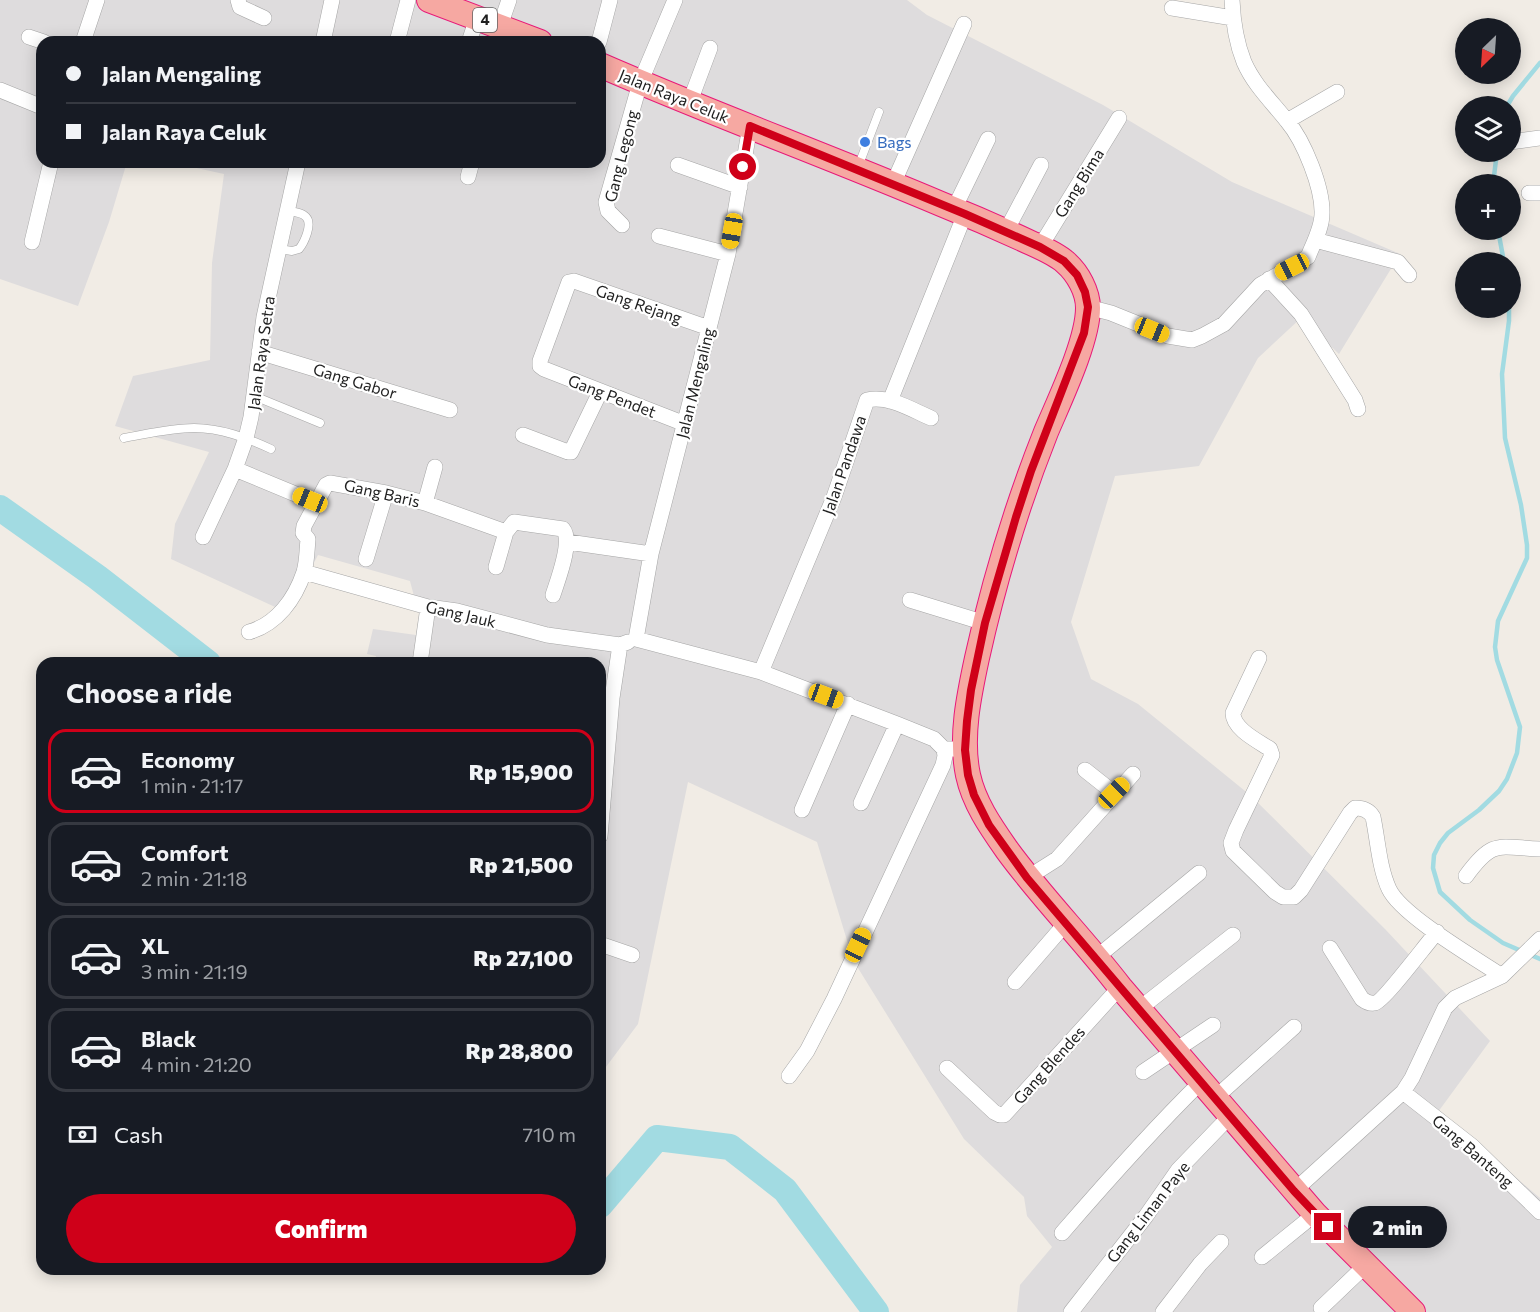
<!DOCTYPE html>
<html lang="en">
<head>
<meta charset="utf-8">
<style>
	:root { --surface:#171b24; --page:#20242c; --text:#f1f3f6; --muted:#9ea1a6; --line:#363941; --accent:#cf0019 }
	body { margin:0; font-family:Commissioner,sans-serif; background:var(--page); color:var(--text); height:100vh; display:flex; flex-direction:column; font-size:22px; white-space:nowrap }
	* { box-sizing:border-box; margin:0 }
	p { font-size:20px; color:var(--muted) }
	.icon { flex:none; width:33px; height:33px; fill:none; stroke:currentColor; stroke-width:2; stroke-linecap:round; stroke-linejoin:round }
	.map { position:relative; flex:1; overflow:hidden }
	.side { position:absolute; left:36px; top:657px; width:570px; height:618px; display:flex; flex-direction:column; background:var(--surface); border-radius:18px; box-shadow:0 3px 15px #0003 }
	.side>* { flex:none }
	.banner { position:absolute; left:36px; top:36px; width:570px; height:132px; border-radius:18px; box-shadow:0 3px 15px #0003; display:grid; align-content:center; height:132px; padding:0 30px; background:var(--surface) }
	.needle { width:39px; rotate:205deg }
	.tools { position:absolute; left:1455px; top:18px; display:grid; gap:12px }
	.tools a { display:grid; place-items:center; width:66px; height:66px; border-radius:50%; background:var(--surface); box-shadow:0 3px 15px #0003; font-size:30px }
	.end { position:absolute; width:27px; height:27px; margin:-14px; border:8px solid #cf0019; background:#fff; box-shadow:0 0 0 3px #fff }
	.from { border-radius:50% }
	.bubble { position:absolute; height:42px; border-radius:21px; background:var(--surface); box-shadow:0 3px 15px #0003; font-size:20px; font-weight:800; line-height:42px; text-align:center }
	.car { position:absolute; width:18px; height:36px; margin:-18px -9px; border-radius:8px; box-shadow:0 0 4px 2px #0007; background:linear-gradient(#f5c518 24%,#345 0 40%,#f5c518 0 76%,#345 0 86%,#f5c518 0) }
	.banner b { display:flex; align-items:center; gap:21px; height:57px; font-size:22px }
	.banner b+b { border-top:2px solid var(--line) }
	.banner i { width:15px; height:15px; background:var(--text) }
	ul { padding:0; list-style:none }
	li { display:flex; align-items:center; gap:18px; height:84px; margin:0 12px 9px; padding:0 18px; border:3px solid var(--line); border-radius:18px }
	li div { flex:1 }
	li b { display:block; font-size:22px }
	li em { font-style:normal; font-weight:800 }
	li.on { border-color:var(--accent) }
	li>.icon { width:54px; height:54px; stroke-width:1.5 }
	h2 { padding:0 30px; font-size:27px; line-height:72px }
	.pay { display:flex; align-items:center; gap:15px; height:66px; padding:0 30px; font-size:22px }
	.pay p { margin-inline-start:auto }
	.action { display:flex; gap:12px; margin-top:auto; padding:12px 30px }
	.action a { flex:1; height:69px; border-radius:36px; background:var(--accent); color:#fff; font-size:24px; font-weight:800; line-height:69px; text-align:center }
	.map>svg:first-child { display:block }
	.residential { fill:#dedcdd }
	.lines { fill:none; stroke-linecap:round; stroke-linejoin:round }
	.stream { stroke:#a2dbe2; stroke-width:4.5 }
	.river { stroke:#a2dbe2; stroke-width:26 }
	.service-casing { stroke:#a6a6a6; stroke-width:9 }
	.minor-casing { stroke:#a6a6a6; stroke-width:16 }
	.trunk-casing { stroke:#e81979; stroke-width:26 }
	.service { stroke:#fff; stroke-width:8 }
	.minor { stroke:#fff; stroke-width:15 }
	.trunk { stroke:#f6a8a2; stroke-width:24 }
	.route { stroke:#cf0019; stroke-width:8 }
	.shop-dot { fill:#3f7fe0; stroke:#fff; stroke-width:2 }
	.labels { text-anchor:middle; stroke-width:4.5; stroke-linejoin:round; paint-order:stroke }
	.shield { fill:#fff; stroke:#626262; stroke-width:1.5 }
	.shield-label { font-size:15px; font-weight:bold; fill:#1f1f1f }
	.street-label { font-size:16px; fill:#1f1f1f; stroke:#fff }
	.shop-label { font-size:16px; fill:#366cbe; stroke:#fff; text-anchor:start }
</style>
</head>
<body>
<div class="map">
<svg width="1540" height="1312" viewBox="0 0 1540 1312">
	<rect width="100%" height="100%" fill="#f1ece5"/>
	<!-- residential -->
	<path class="residential" d="M0 0H907L927 15 1103 105 1232 182 1400 254 1339 354 1301 318 1258 358 1199 466 1115 476 1071 622 1091 679 1138 704 1250 795 1385 929 1490 1041 1438 1112 1540 1198V1312H1017L1020 1285 1052 1247 1027 1216 1024 1197 964 1139 853 960 817 842 688 782 638 1024 600 1075V663H374L376 656 367 654 373 629 416 635 422 599 414 596 410 581 318 555 288 613 171 559 175 524 209 452 115 426 133 376 210 360 212 263 224 174 169 162H600V42H42V162H127L109 222 78 306 0 279Z"/>
	<g class="lines">
		<!-- stream -->
		<path class="stream" d="M1507 106 1513 96 1540 63
			M1493 184 1497 152
			M1498 230 1504 262
			M1509 308V321L1502 374 1505 438 1521 505 1527 545V558L1498 621 1495 647 1497 660 1520 727 1517 753 1507 779 1499 791 1479 810 1448 833 1440 843 1434 855 1433 868 1440 892 1470 920 1503 943 1540 959"/>
		<!-- river -->
		<path class="river" d="M0 508 97 577 208 663
			M600 1205 657 1138 730 1147 785 1190 876 1312"/>
		<!-- service casing -->
		<g class="service-casing">
			<path id="service" d="M858 167 879 112
				M279 249 292 251 299 249C304 243 313 224 306 217 302 212 293 212 287 211
				M254 396 320 423
				M124 438C147 434 171 428 194 428 221 428 247 438 271 449"/>
		</g>
		<!-- minor casing -->
		<g class="minor-casing">
			<path id="minor" d="M238 0 240 7 264 18
				M1172 8 1233 18
				M500 26 509 0
				M29 37 44 42
				M83 42 97 0
				M323 42 332 0
				M397 42 408 0
				M469 42 477 18
				M599 42 610 0
				M0 90 42 107
				M689 104 710 48
				M1287 121 1337 92
				M1510 142 1540 138
				M678 165 740 187
				M468 177 472 162
				M893 184 964 24
				M1529 193H1540
				M954 209 988 139
				M622 225 608 211 606 202 640 83 675 0
				M1006 231 1041 165
				M659 236 728 254
				M1315 240 1398 262 1409 275
				M32 242 51 162
				M1040 247 1119 118
				M1269 279 1301 314 1355 400 1358 409
				M1088 307 1111 313 1168 336 1192 340 1202 336 1224 324 1260 285 1308 257C1313 244 1322 228 1322 214 1323 188 1304 141 1287 121 1272 102 1254 85 1244 62 1236 42 1233 22 1232 0
				M259 352 450 410
				M890 401 965 214
				M685 424 544 369 540 366V361L569 282 574 281 709 328
				M523 435 568 452H571L600 392
				M235 469 317 503
				M425 503 435 467
				M203 537 235 469 246 438 251 417 264 317 298 162
				M568 542 651 554
				M366 559 386 493
				M496 567 506 532 514 522 563 529C573 541 558 579 553 595
				M304 572 428 607 457 611 547 635 620 645
				M910 600 985 623
				M249 632C277 624 295 599 304 572 307 562 307 549 308 539L303 533 304 526 326 485 330 483 386 493 425 503 506 532
				M636 639 651 554 728 254 750 126
				M636 639 761 672 897 724 934 739 944 749H954
				M1259 658 1233 713C1233 729 1258 741 1270 749L1272 755 1236 830 1231 843 1233 851 1275 892 1283 897H1294L1301 890 1350 813 1355 808C1363 808 1369 810 1373 817 1378 841 1379 867 1389 889 1401 915 1475 958 1502 976
				M420 663 428 607
				M761 672 834 497 867 400C889 395 912 410 931 418
				M1085 770 1114 793
				M861 803 897 724
				M802 810 848 704
				M600 836 612 698 620 645 628 642
				M1466 876C1493 839 1498 847 1540 849
				M1027 878 1057 859 1133 774
				M600 944 632 955
				M1330 948 1362 999C1366 1002 1370 1004 1375 1003 1384 1001 1427 943 1437 932
				M1097 957 1199 873
				M1015 982 1066 923
				M1139 1009 1233 935
				M947 1068 994 1112 1000 1115H1004L1120 987
				M1143 1072 1213 1025
				M789 1076 807 1051 834 999 943 765 945 756 944 749
				M1403 1092 1472 1146 1540 1212
				M1215 1098 1294 1027
				M1294 1191 1403 1092 1412 1078 1445 1008 1455 998 1502 976 1540 939
				M1062 1233C1107 1181 1152 1130 1201 1082
				M1262 1257 1315 1214
				M1321 1308 1366 1265
				M1071 1312 1146 1216 1178 1170 1230 1116
				M1163 1312 1200 1264 1221 1242"/>
		</g>
		<!-- trunk casing -->
		<g class="trunk-casing">
			<path id="trunk" d="M429 0 540 42
				M600 65C712 114 828 156 941 204 971 216 1001 229 1031 243 1042 248 1056 254 1065 262 1078 273 1088 292 1088 308 1088 341 1059 401 1046 432 1017 505 994 581 977 658 969 695 960 737 968 775 974 803 991 827 1007 850 1042 898 1084 940 1120 987L1315 1214 1413 1312"/>
		</g>
		<!-- service -->
		<use href="#service" class="service"/>
		<!-- minor -->
		<use href="#minor" class="minor"/>
		<!-- trunk -->
		<use href="#trunk" class="trunk"/>
	</g>
	<g class="lines">
		<!-- route -->
		<path class="route" d="M743 167 750 126 965 214 1040 247 1064 261 1077 275 1085 292 1088 307 1084 333 1031 471 1016 517 985 623 971 690 967 721 965 750 968 775 974 795 989 825 1027 878 1294 1191 1328 1227"/>
	</g>
	<!-- markers -->
	<circle class="shop-dot" cx="865" cy="142" r="6"/>
	<g class="labels">
		<!-- shield labels -->
		<rect class="shield" x="473" y="8" width="24" height="24" rx="4.5"/>
		<g class="shield-label">
			<text x="485" y="25">4</text>
		</g>
		<!-- street labels -->
		<g class="street-label">
			<text transform="translate(674 96) rotate(22)" y="6">Jalan Raya Celuk</text>
			<text transform="translate(621 156) rotate(-76)" y="6">Gang Legong</text>
			<text transform="translate(1079 183) rotate(-58)" y="6">Gang Bima</text>
			<text transform="translate(639 304) rotate(19)" y="6">Gang Rejang</text>
			<text transform="translate(261 353) rotate(-82)" y="6">Jalan Raya Setra</text>
			<text transform="translate(355 381) rotate(17)" y="6">Gang Gabor</text>
			<text transform="translate(695 383) rotate(-76)" y="6">Jalan Mengaling</text>
			<text transform="translate(612 396) rotate(21)" y="6">Gang Pendet</text>
			<text transform="translate(844 465) rotate(-71)" y="6">Jalan Pandawa</text>
			<text transform="translate(382 493) rotate(13)" y="6">Gang Baris</text>
			<text transform="translate(461 614) rotate(13)" y="6">Gang Jauk</text>
			<text transform="translate(1049 1065) rotate(-48)" y="6">Gang Blendes</text>
			<text transform="translate(1473 1151) rotate(41)" y="6">Gang Banteng</text>
			<text transform="translate(1148 1212) rotate(-52)" y="6">Gang Liman Paye</text>
		</g>
		<!-- shop labels -->
		<g class="shop-label">
			<text x="877" y="148">Bags</text>
		</g>
	</g>
</svg>
<div class="tools">
<a><svg class="needle" viewBox="-14 -14 28 28"><path d="M0-13l5 13h-10z" fill="#e53935"/><path d="M0 13l5-13h-10z" fill="#9ea1a6"/></svg></a>
<a><svg class="icon" aria-label="layers" viewBox="0 0 24 24"><path d="M12 4l9 5-9 5-9-5zM3 14l9 5 9-5"/></svg></a>
<a>+</a>
<a>−</a>
</div>
<i class="end from" style="left:743px;top:167px"></i>
<i class="end" style="left:1328px;top:1227px"></i>
<div class="bubble" style="left:1348px;top:1206px;width:99px">2 min</div>
<i class="car" style="left:732px;top:231px;rotate:190deg"></i>
<i class="car" style="left:1292px;top:267px;rotate:243deg"></i>
<i class="car" style="left:1152px;top:330px;rotate:112deg"></i>
<i class="car" style="left:310px;top:500px;rotate:292deg"></i>
<i class="car" style="left:826px;top:696px;rotate:110deg"></i>
<i class="car" style="left:1114px;top:793px;rotate:45deg"></i>
<i class="car" style="left:858px;top:945px;rotate:25deg"></i>
<div class="banner">
<b><i class="from"></i>Jalan Mengaling</b>
<b><i></i>Jalan Raya Celuk</b>
</div>
<section class="side">
<h2>Choose a ride</h2>
<ul>
<li class="on"><svg class="icon" aria-label="car" viewBox="0 0 24 24"><path d="M5 17H2v-5l4-1 3-4h7l3 4 3 1v5h-3M9 17h6M6 11h13"/><circle cx="7" cy="17" r="2"/><circle cx="17" cy="17" r="2"/></svg><div><b>Economy</b><p>1 min · 21:17</p></div><em>Rp 15,900</em></li>
<li><svg class="icon" aria-label="car" viewBox="0 0 24 24"><path d="M5 17H2v-5l4-1 3-4h7l3 4 3 1v5h-3M9 17h6M6 11h13"/><circle cx="7" cy="17" r="2"/><circle cx="17" cy="17" r="2"/></svg><div><b>Comfort</b><p>2 min · 21:18</p></div><em>Rp 21,500</em></li>
<li><svg class="icon" aria-label="car" viewBox="0 0 24 24"><path d="M5 17H2v-5l4-1 3-4h7l3 4 3 1v5h-3M9 17h6M6 11h13"/><circle cx="7" cy="17" r="2"/><circle cx="17" cy="17" r="2"/></svg><div><b>XL</b><p>3 min · 21:19</p></div><em>Rp 27,100</em></li>
<li><svg class="icon" aria-label="car" viewBox="0 0 24 24"><path d="M5 17H2v-5l4-1 3-4h7l3 4 3 1v5h-3M9 17h6M6 11h13"/><circle cx="7" cy="17" r="2"/><circle cx="17" cy="17" r="2"/></svg><div><b>Black</b><p>4 min · 21:20</p></div><em>Rp 28,800</em></li>
</ul>
<div class="pay"><svg class="icon" aria-label="cash" viewBox="0 0 24 24"><path d="M3 7h18v10H3z"/><circle cx="12" cy="12" r="2"/></svg>Cash<p>710 m</p></div>
<div class="action"><a>Confirm</a></div>
</section>
</div>
</body>
</html>
